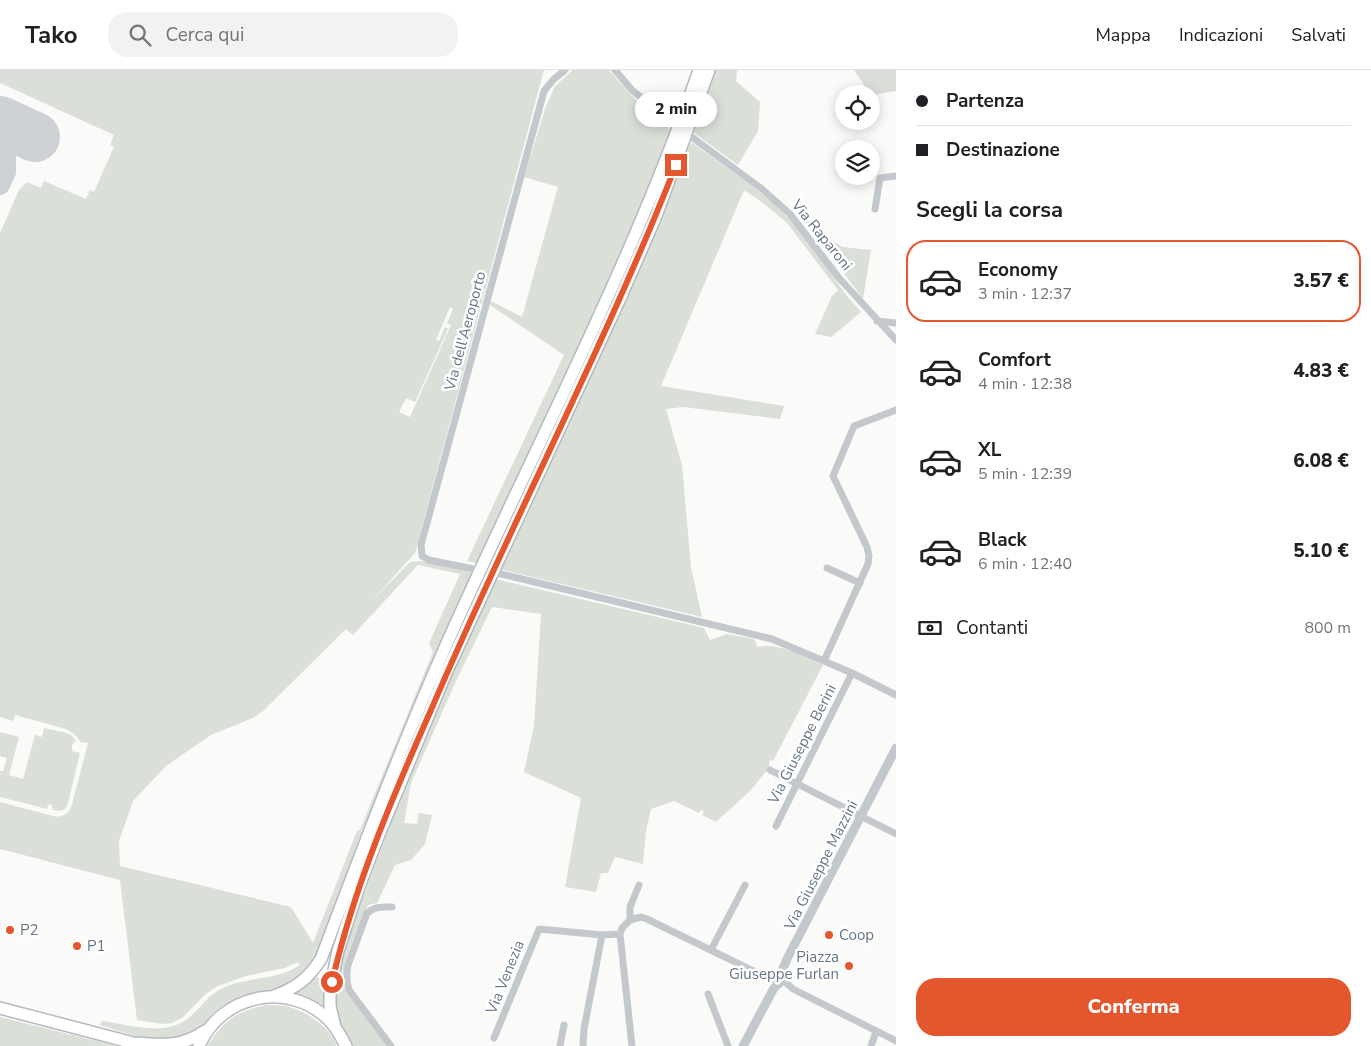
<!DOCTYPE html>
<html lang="it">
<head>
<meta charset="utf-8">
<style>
	:root { --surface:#fff; --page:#f2f2f2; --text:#202124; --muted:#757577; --line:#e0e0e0; --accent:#e4572e }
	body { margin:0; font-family:"Nunito Sans",sans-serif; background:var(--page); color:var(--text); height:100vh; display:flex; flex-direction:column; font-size:19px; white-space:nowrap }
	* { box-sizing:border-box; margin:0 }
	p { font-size:16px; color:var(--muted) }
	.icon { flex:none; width:28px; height:28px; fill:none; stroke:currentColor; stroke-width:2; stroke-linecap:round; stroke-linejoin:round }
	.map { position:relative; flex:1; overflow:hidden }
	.side { display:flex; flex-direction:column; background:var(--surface); width:475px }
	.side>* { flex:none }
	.guide { display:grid; align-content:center; height:110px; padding:0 20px; background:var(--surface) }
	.tools { position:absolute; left:835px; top:15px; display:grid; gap:10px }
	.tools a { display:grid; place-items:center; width:45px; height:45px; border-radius:50%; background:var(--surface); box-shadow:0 2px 12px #0003; font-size:25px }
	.end { position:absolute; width:22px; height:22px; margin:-11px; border:6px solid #e4572e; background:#fff; box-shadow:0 0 0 2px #fff }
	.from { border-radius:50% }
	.bubble { position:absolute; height:35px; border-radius:18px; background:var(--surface); box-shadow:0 2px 12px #0003; font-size:16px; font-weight:800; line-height:35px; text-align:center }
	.guide b { display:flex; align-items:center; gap:18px; height:48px; font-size:19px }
	.guide b+b { border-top:1px solid var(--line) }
	.guide i { width:12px; height:12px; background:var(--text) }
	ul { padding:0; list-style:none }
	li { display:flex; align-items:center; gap:15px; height:82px; margin:0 10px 8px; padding:0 10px; border:2px solid transparent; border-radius:20px }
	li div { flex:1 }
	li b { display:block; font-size:19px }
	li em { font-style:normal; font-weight:800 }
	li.active { border-color:var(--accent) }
	li>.icon { width:45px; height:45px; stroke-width:1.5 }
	h2 { padding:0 20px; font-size:22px; line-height:60px }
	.pay { display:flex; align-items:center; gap:12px; height:55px; padding:0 20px; font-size:19px }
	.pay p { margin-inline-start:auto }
	.cta { display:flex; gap:10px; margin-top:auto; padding:10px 20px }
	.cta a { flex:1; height:58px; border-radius:20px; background:var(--accent); color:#fff; font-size:20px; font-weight:800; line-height:58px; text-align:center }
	header { display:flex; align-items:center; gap:30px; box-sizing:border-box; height:70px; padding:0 25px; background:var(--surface); border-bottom:1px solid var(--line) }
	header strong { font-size:24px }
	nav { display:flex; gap:28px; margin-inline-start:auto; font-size:18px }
	.search { width:350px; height:45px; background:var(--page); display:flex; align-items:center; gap:12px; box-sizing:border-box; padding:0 18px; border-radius:20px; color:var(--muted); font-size:19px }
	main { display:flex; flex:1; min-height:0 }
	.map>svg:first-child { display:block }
	.green { fill:#dadfd7; fill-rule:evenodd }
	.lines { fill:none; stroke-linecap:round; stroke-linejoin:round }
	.taxiway { stroke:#ced2d4; stroke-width:20 }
	.runway { stroke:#ced2d4; stroke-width:50 }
	.primary-casing { stroke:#b5babe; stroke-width:14 }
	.trunk-casing { stroke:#b4b9bd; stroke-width:14 }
	.minor { stroke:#c3c8cc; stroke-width:7 }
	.tertiary { stroke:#c3c8cc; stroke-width:9 }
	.primary { stroke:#fff; stroke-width:11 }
	.trunk { stroke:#fff; stroke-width:11 }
	.route { stroke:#e4572e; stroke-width:6 }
	.poi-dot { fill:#e4572e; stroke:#fff; stroke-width:2 }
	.labels { text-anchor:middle; stroke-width:5; stroke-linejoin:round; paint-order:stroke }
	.street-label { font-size:15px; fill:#657683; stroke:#fff }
	.poi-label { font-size:15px; fill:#657683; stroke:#fff; text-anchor:start }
</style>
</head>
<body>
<header>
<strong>Tako</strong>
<div class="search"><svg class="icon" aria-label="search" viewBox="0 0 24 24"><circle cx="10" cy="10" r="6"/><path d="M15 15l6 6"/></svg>Cerca qui</div>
<nav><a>Mappa</a><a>Indicazioni</a><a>Salvati</a></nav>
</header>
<main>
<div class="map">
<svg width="896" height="976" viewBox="0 0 896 976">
	<rect width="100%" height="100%" fill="#fafaf8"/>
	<!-- green -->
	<path class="green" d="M0 0H544L415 483 371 532 410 492 422 491 473 503 362 761 322 877C315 889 308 902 296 910 273 923 246 921 224 935 209 945 198 967 179 970 152 973 126 963 100 955L102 951C130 955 168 968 191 946 205 933 210 922 230 915 253 907 280 909 300 895L298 892 285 898 246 906 218 916 207 923 182 948 172 953 163 954 137 950 120 810 0 779V732L53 746C62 748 66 745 71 738L88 673 81 672 74 664 66 659 15 645 13 651 0 647V163L19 120 27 112 41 118 44 111 86 129 90 120 94 122 114 77 110 75 114 65 0 13ZM450 237 453 239 447 253 451 255 410 347 399 342 406 328 415 332 448 259 445 257 439 271 436 270ZM418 495 460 504 429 573 433 582 360 760 357 761 313 873 291 837 120 796 119 771 133 731 166 696 211 665 253 648 263 641 346 559 353 565Z
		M573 0H609L643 38 671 60 629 169 478 493 467 491 564 285 490 235 491 231 522 247 558 117 524 107 546 36 555 16Z
		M716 0H737L736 11 760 32 758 61 738 95 694 63Z
		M854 0H896V21L871 25Z
		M691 72C728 99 768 124 799 159 821 184 837 217 861 242L831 267 815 264 832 226 838 220 787 153 762 132 744 120 661 316 784 336 780 349 683 337 666 339 682 395 691 497 702 547 499 499 670 123Z
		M800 144 834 172 843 177 871 180 863 229Z
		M495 509 704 558 710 570 727 564 754 569 758 577C780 572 802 586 823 595L773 691 770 690 768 699 751 720 716 752 702 745 704 742 701 740 699 743 674 731 651 739 646 761 643 794 615 787 608 803H601L596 822 565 817 581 728 524 702 534 656 541 544 492 537 456 611 411 713 404 753 417 754 419 743 432 745 425 774 411 790 395 795 377 833 368 835C357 862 343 888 341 916L345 919 387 976H352L336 944 333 932 339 897 357 843 425 663 462 577Z
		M44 658 67 663 71 665 76 671 72 675V681L80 683 68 733 65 739 60 741 53 740 51 734H49L47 739 0 727V701H3L7 688 0 686V662L19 667 9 705 23 709 35 665 42 667Z
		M313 905 327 912 324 925 326 941 287 923Z
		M266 935C273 935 280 935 286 936 307 941 329 956 337 976H207C223 951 237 941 266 935Z
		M0 947 113 975V976H0Z"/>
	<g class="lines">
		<!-- taxiway -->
		<path class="taxiway" d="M0 115 6 102V83"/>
		<!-- runway -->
		<path class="runway" d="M0 51 35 67"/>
		<!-- primary casing -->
		<g class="primary-casing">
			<path id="primary" d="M0 938 145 976
				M139 973C165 976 183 976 205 961
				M199 976C221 924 289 910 329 950 337 958 341 967 346 976"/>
		</g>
		<!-- trunk casing -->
		<g class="trunk-casing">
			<path id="trunk" d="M274 926C296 918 308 909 321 889 361 783 401 677 447 573 532 382 631 198 699 0
				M335 957 330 936V920L338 881 359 817 378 767 446 603 618 233 656 146 709 0"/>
		</g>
		<!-- minor -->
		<path class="minor" d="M615 0 632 20 674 54
			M693 68 762 119 790 144 839 208 896 270
			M875 139 880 108 896 106
			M877 251 896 253
			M827 498 860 513
			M473 499 429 490 422 486 421 475 544 21 554 9 565 0
			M497 503 772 569 852 603 896 625
			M824 591 868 494 869 486 867 477 833 406 854 356 896 340
			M770 700 896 764
			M776 756 852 603
			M630 850 641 847 647 849 770 909 783 910 793 919 896 971
			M711 880 745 815
			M708 924 728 976
			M494 968 539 859 602 865
			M391 976 349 920C346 911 346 904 348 895L367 843C375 836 382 837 392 837
			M560 976 564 955
			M583 976 584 959 602 865 620 864
			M632 976 620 864 622 858 630 850V837L639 815
			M871 976 876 962"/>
		<!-- tertiary -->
		<path class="tertiary" d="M743 976 774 918 783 910 781 903 788 887 896 678"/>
		<!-- primary -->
		<use href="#primary" class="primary"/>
		<!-- trunk -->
		<use href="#trunk" class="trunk"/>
	</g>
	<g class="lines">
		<!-- route -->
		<path class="route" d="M332 912C354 817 392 728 431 640 509 457 603 280 676 95"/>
	</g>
	<!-- markers -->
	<g class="poi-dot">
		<circle cx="10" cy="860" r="5"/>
		<circle cx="829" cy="865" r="5"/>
		<circle cx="77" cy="876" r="5"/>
		<circle cx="849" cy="896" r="5"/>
	</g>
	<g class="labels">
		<!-- street labels -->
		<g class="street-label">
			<text transform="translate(822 165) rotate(51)" y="5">Via Raparoni</text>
			<text transform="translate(465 261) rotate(-75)" y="5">Via dell'Aeroporto</text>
			<text transform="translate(802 674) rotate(-63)" y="5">Via Giuseppe Berini</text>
			<text transform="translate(821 795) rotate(-63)" y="5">Via Giuseppe Mazzini</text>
			<text transform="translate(505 907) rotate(-68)" y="5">Via Venezia</text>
		</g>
		<!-- poi labels -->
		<g class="poi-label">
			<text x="20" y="865">P2</text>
			<text x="839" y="870">Coop</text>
			<text x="87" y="881">P1</text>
			<text x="839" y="892" text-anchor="end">Piazza<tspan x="839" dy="17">Giuseppe Furlan</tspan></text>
		</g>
	</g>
</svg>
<div class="tools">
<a><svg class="icon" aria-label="locate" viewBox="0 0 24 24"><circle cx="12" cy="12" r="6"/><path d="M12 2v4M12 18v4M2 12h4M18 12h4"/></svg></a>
<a><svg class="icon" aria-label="layers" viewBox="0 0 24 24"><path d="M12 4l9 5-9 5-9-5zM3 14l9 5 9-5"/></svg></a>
</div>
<i class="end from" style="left:332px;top:912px"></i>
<i class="end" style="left:676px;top:95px"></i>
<div class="bubble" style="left:635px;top:22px;width:82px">2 min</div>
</div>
<section class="side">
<div class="guide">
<b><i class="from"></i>Partenza</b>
<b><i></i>Destinazione</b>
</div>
<h2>Scegli la corsa</h2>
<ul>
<li class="active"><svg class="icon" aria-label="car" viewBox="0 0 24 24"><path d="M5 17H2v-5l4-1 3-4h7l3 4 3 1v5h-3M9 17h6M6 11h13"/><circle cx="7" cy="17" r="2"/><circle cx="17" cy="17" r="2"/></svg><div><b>Economy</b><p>3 min · 12:37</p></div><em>3.57 €</em></li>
<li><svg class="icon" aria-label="car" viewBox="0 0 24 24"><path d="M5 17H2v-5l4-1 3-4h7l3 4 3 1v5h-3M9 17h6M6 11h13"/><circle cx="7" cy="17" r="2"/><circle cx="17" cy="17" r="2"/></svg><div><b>Comfort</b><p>4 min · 12:38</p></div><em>4.83 €</em></li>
<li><svg class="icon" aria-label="car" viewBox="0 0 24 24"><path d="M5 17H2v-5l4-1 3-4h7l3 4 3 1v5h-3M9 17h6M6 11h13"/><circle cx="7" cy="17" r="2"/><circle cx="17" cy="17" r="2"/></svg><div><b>XL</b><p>5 min · 12:39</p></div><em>6.08 €</em></li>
<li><svg class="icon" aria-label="car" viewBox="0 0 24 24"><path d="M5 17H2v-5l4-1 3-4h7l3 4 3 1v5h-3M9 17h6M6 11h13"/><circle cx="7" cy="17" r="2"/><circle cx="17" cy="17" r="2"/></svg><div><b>Black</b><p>6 min · 12:40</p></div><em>5.10 €</em></li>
</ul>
<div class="pay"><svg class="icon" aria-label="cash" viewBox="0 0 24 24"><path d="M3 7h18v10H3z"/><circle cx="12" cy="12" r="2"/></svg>Contanti<p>800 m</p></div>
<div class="cta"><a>Conferma</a></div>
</section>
</main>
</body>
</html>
